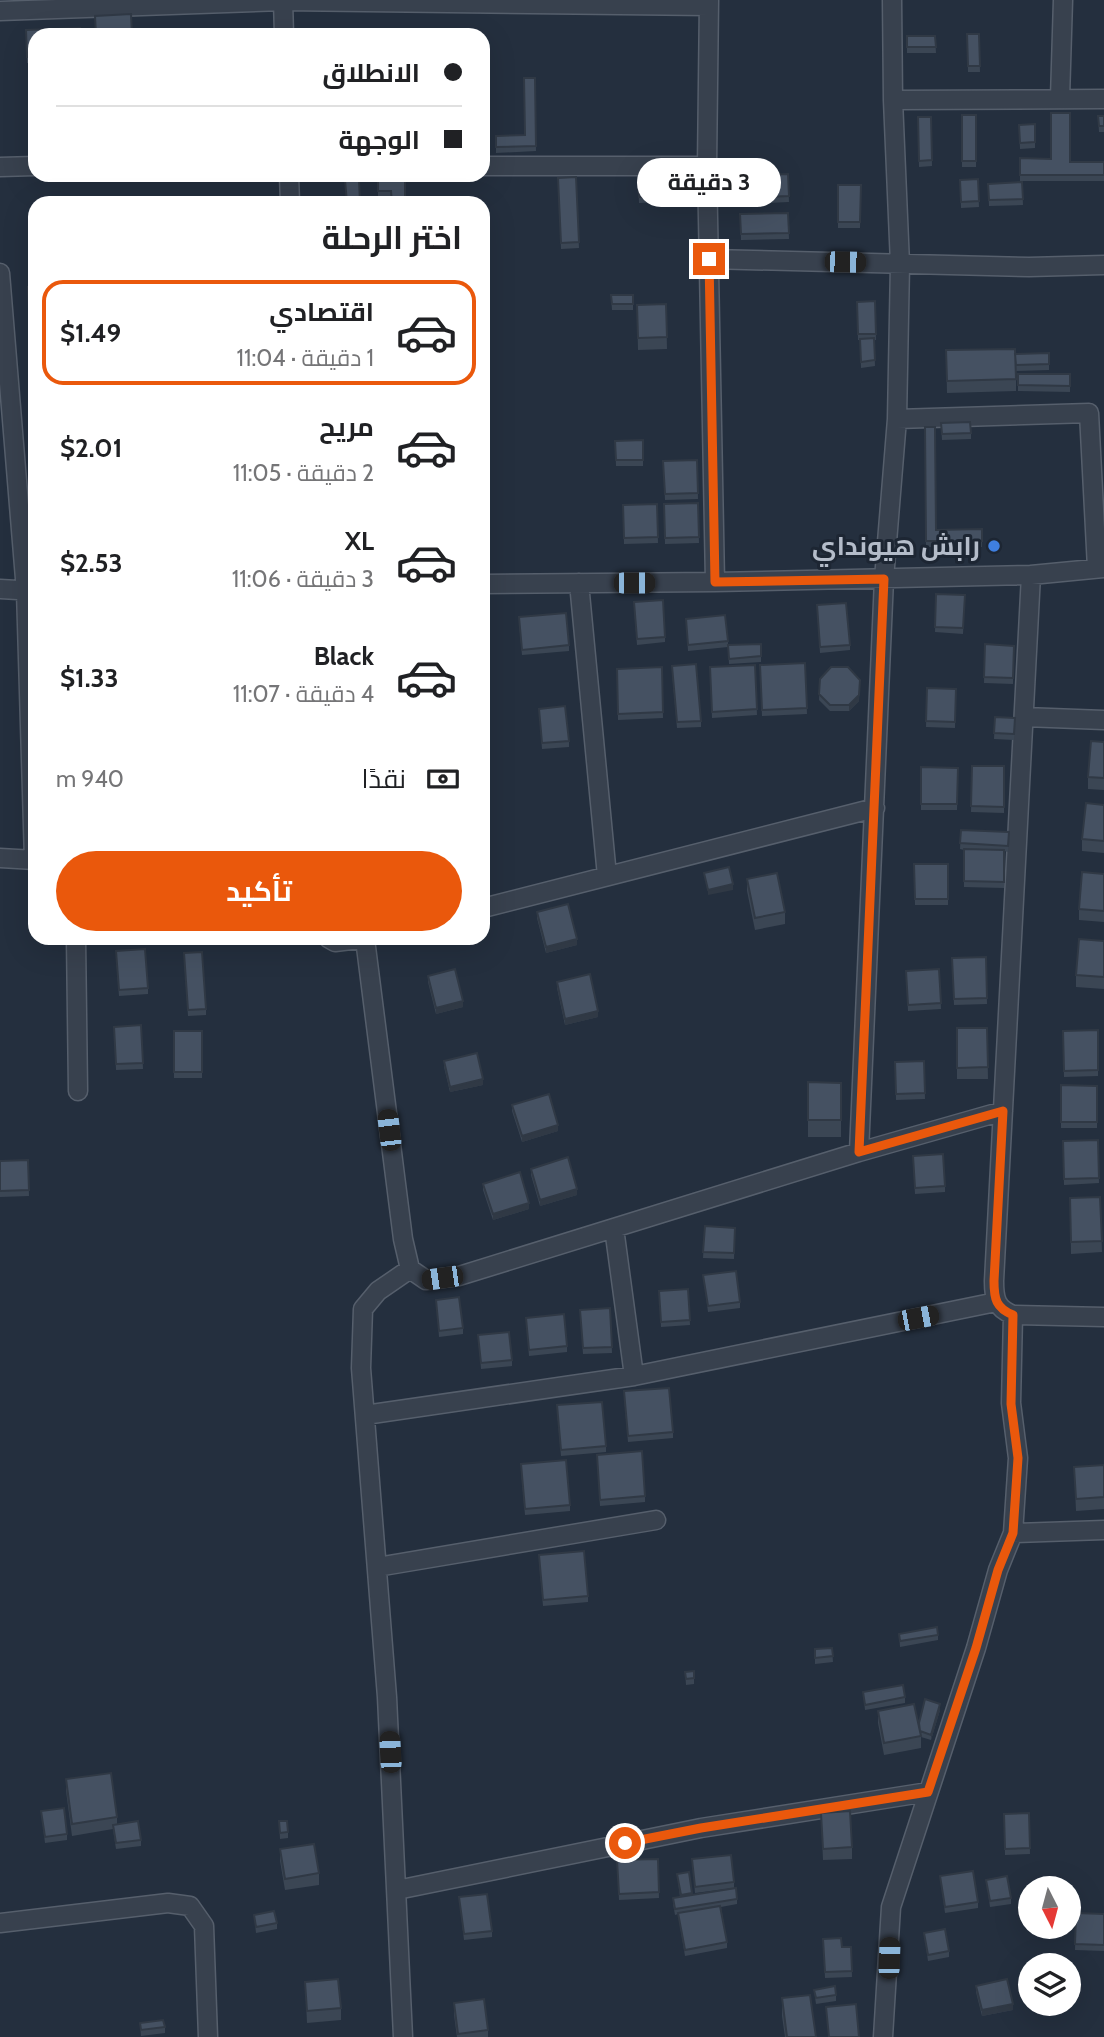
<!DOCTYPE html>
<html lang="ar">
<head>
<meta charset="utf-8">
<style>
	:root { --surface:#fff; --page:#f2f2f2; --text:#202124; --muted:#757577; --line:#e0e0e0; --accent:#ea580c }
	body { margin:0; font-family:Cabin,Cairo,sans-serif; background:var(--page); color:var(--text); direction:rtl; height:100vh; display:flex; flex-direction:column; font-size:26px; white-space:nowrap }
	* { box-sizing:border-box; margin:0 }
	p { font-size:23px; color:var(--muted) }
	.icon { flex:none; width:38px; height:38px; fill:none; stroke:currentColor; stroke-width:2; stroke-linecap:round; stroke-linejoin:round }
	.map { position:relative; flex:1; overflow:hidden; direction:ltr }
	.drawer { position:absolute; left:28px; top:196px; width:462px; height:749px; display:flex; flex-direction:column; background:var(--surface); border-radius:21px; box-shadow:0 7px 28px #0002; direction:rtl }
	.drawer>* { flex:none }
	.banner { position:absolute; left:28px; top:28px; width:462px; height:154px; border-radius:21px; box-shadow:0 7px 28px #0002; direction:rtl; display:grid; align-content:center; height:154px; padding:0 28px; background:var(--surface) }
	.needle { width:46px; rotate:174deg }
	.buttons { position:absolute; left:1018px; top:1876px; display:grid; gap:14px }
	.buttons a { display:grid; place-items:center; width:63px; height:63px; border-radius:50%; background:var(--surface); box-shadow:0 7px 28px #0002; font-size:35px }
	.end { position:absolute; width:32px; height:32px; margin:-16px; border:9px solid #ea580c; background:#fff; box-shadow:0 0 0 4px #fff }
	.from { border-radius:50% }
	.bubble { position:absolute; height:49px; border-radius:24px; background:var(--surface); box-shadow:0 7px 28px #0002; font-size:23px; font-weight:700; line-height:49px; text-align:center; direction:rtl }
	.car { position:absolute; width:21px; height:42px; margin:-21px -10px; border-radius:9px; box-shadow:0 0 5px 2px #0007; background:linear-gradient(#222 24%,#8ab4d8 0 40%,#222 0 76%,#8ab4d8 0 86%,#222 0) }
	.banner b { display:flex; align-items:center; gap:24px; height:66px; font-size:26px }
	.banner b+b { border-top:2px solid var(--line) }
	.banner i { width:18px; height:18px; background:var(--text) }
	ul { padding:0; list-style:none }
	li { display:flex; align-items:center; gap:21px; height:105px; margin:0 14px 10px; padding:0 14px; border:4px solid transparent; border-radius:21px }
	li div { flex:1 }
	li b { display:block; font-size:26px }
	li em { font-style:normal; font-weight:700 }
	li.on { border-color:var(--accent) }
	li>.icon { width:63px; height:63px; stroke-width:1.5 }
	h2 { padding:0 28px; font-size:32px; line-height:84px }
	.pay { display:flex; align-items:center; gap:18px; height:77px; padding:0 28px; font-size:26px }
	.pay p { margin-inline-start:auto }
	.action { display:flex; gap:14px; margin-top:auto; padding:14px 28px }
	.action a { flex:1; height:80px; border-radius:42px; background:var(--accent); color:#fff; font-size:28px; font-weight:700; line-height:80px; text-align:center }
	.map>svg:first-child { display:block }
	.lines { fill:none; stroke-linecap:round; stroke-linejoin:round }
	.minor-casing { stroke:#565f6c; stroke-width:21 }
	.minor { stroke:#38414e; stroke-width:18 }
	.wall { fill:#3b4654 }
	.shaded-wall { fill:#303945 }
	.building { fill:#455162; stroke:#303945; stroke-width:2 }
	.route { stroke:#ea580c; stroke-width:9 }
	.shop-dot { fill:#3f7fe0; stroke:#1d2633; stroke-width:2.5 }
	.labels { text-anchor:middle; stroke-width:6; stroke-linejoin:round; paint-order:stroke }
	.poi-label { font-size:26px; font-weight:bold; fill:#b4bcc9; stroke:#1d2633; text-anchor:end }
</style>
</head>
<body>
<div class="map">
<svg width="1104" height="2037" viewBox="0 0 1104 2037">
	<rect width="100%" height="100%" fill="#242f3e"/>
	<g class="lines">
		<!-- minor casing -->
		<g class="minor-casing">
			<path id="minor" d="M283 0 284 35
				M709 0 707 166 715 582
				M0 11 283 1 709 6
				M1060 98 1063 0
				M893 100 1104 99
				M483 166H707
				M0 167 35 166
				M289 175 290 203
				M709 259 1029 267 1104 265
				M0 273 26 591 34 860
				M897 419 1089 413 1097 568
				M1104 568 1031 575 994 1281C994 1299 996 1308 1013 1315L1104 1317
				M579 583 607 876
				M483 584 715 582 1031 575
				M0 589 35 591
				M1024 717 1104 720
				M0 858 35 860
				M483 908 875 808
				M76 938 78 1091
				M328 938 335 942 367 938
				M365 939 403 1239 410 1269 426 1280 459 1276 859 1152 1003 1111
				M859 1152 884 579 897 419 900 264 893 100 892 0
				M614 1228 634 1376
				M365 1415 634 1376 996 1302
				M1013 1533 1104 1530
				M377 1567 656 1520
				M397 1890 701 1828 928 1792
				M0 1923 168 1903 190 1906 204 1926 208 2037
				M403 2037 387 1697 361 1368 363 1309 378 1291 410 1269
				M883 2037 891 1907 976 1648 998 1570 1013 1533 1018 1458 1011 1403 1013 1315"/>
		</g>
		<!-- minor -->
		<use href="#minor" class="minor"/>
	</g>
	<!-- wall -->
	<path class="wall" d="M26 30 35 35V63H27Z
		M967 34H979L980 72H968Z
		M907 36H935L936 53H907Z
		M535 78 536 151 496 153V136L525 135Z
		M962 115H976V167H962Z
		M1098 116H1104V132H1099Z
		M918 117H931L932 166 919 167Z
		M1035 124V148L1020 149 1019 125Z
		M1020 158 1070 162H1104V181H1020Z
		M788 174 789 202 741 204V176Z
		M659 176 660 202 639 203 638 177Z
		M576 177 579 248 561 249 558 178Z
		M378 179 405 203 391 197H378Z
		M978 179 979 207 961 208 960 180Z
		M1022 182 1023 205 989 206 988 184Z
		M838 185H861L860 228H838Z
		M788 213 789 239 741 240 740 214Z
		M28 287H35V316H29Z
		M611 295H633V310H612Z
		M875 301 876 340H874L875 366 861 368 860 340H858L857 302Z
		M666 304 667 349 638 350 637 305Z
		M35 339V364L31 365 29 346Z
		M946 350 1015 354 1049 353V370L1016 371V391L947 393Z
		M1018 374H1070V392L1018 391Z
		M31 422H35V444H32Z
		M941 423 971 433V439L942 440Z
		M925 427 936 530 982 529V547H926Z
		M643 440V466H616L615 441Z
		M697 460 698 499 665 500 663 461Z
		M698 503 699 543 665 544 664 504Z
		M657 504 658 543 624 544 623 505Z
		M936 594 965 595 963 634 935 632Z
		M634 608 665 637V642L637 645Z
		M817 611 850 645V650L820 653Z
		M686 619 728 641V647L688 651Z
		M519 623 569 645V651L522 655Z
		M761 644V662L729 664 728 645Z
		M985 644 1014 646 1013 684 984 683Z
		M805 663 807 714 762 716 760 665Z
		M755 665 757 715 712 718 710 667Z
		M662 667 663 718 618 720 617 669Z
		M672 672 701 721V727L677 728Z
		M820 679 860 680 859 701 849 711H830L819 700Z
		M927 688 956 689 955 728 926 727Z
		M539 709 569 741V747L542 749Z
		M995 717 1015 718 1014 740 994 739Z
		M1104 742V790L1088 789V777Z
		M972 766H1004V813L971 812Z
		M921 767 958 768 957 810H921Z
		M1104 805V853L1082 851V839Z
		M961 830 1009 832 1008 852 1004 851V888L964 887V850L960 849Z
		M914 864H948V905H915Z
		M1104 874V922L1079 920V909Z
		M747 879 785 912V924L755 930 747 891Z
		M537 912 577 945 546 953 537 918Z
		M1104 941V989L1076 987V975Z
		M116 957 148 988V994L119 996Z
		M986 957 987 1004 954 1005 952 958Z
		M184 959 206 1009V1015L188 1016Z
		M939 969 941 1009 908 1011 906 971Z
		M428 976 463 1007 436 1014 428 982Z
		M557 982 598 1017 565 1025 557 988Z
		M141 1025 143 1069 116 1070 114 1027Z
		M957 1028H987L988 1079H957Z
		M1098 1030V1076L1064 1077 1063 1031Z
		M174 1031H202V1078H174Z
		M444 1061 483 1085 450 1092 444 1067Z
		M924 1061 925 1099 896 1100 895 1062Z
		M808 1082 841 1083V1137H808Z
		M1061 1085 1097 1086V1128H1061Z
		M512 1105 558 1131 522 1142 512 1111Z
		M1098 1140 1099 1183 1064 1185 1063 1141Z
		M28 1160 29 1196 0 1197V1161Z
		M913 1162 945 1186V1192L915 1194Z
		M531 1169 577 1195 540 1206 531 1175Z
		M483 1184 529 1209 493 1220 483 1190Z
		M1100 1197 1102 1252 1071 1254 1070 1198Z
		M705 1226 735 1228 734 1259 703 1258Z
		M703 1275 740 1302V1308L708 1312Z
		M688 1289 690 1325 661 1327 659 1291Z
		M436 1300 463 1328V1334L439 1337Z
		M610 1308 612 1353 583 1354 580 1310Z
		M526 1318 567 1346V1352L529 1356Z
		M478 1335 512 1360V1366L481 1369Z
		M624 1397 673 1432V1438L628 1442Z
		M557 1411 606 1446V1452L561 1456Z
		M597 1461 645 1496V1502L600 1506Z
		M1104 1465V1509L1076 1511 1074 1467Z
		M521 1470 570 1505V1511L525 1515Z
		M539 1561 588 1596V1602L543 1606Z
		M899 1634 938 1635V1640L900 1647Z
		M832 1648 833 1662 815 1664V1649Z
		M694 1671V1684L686 1685 685 1672Z
		M863 1692 905 1697V1703L865 1710Z
		M940 1710 931 1740 921 1737V1748L884 1755 878 1723V1711L919 1726Z
		M66 1779 117 1817V1824L141 1840V1846L116 1849 113 1829 72 1836 66 1791Z
		M41 1811 67 1834V1840L45 1843Z
		M821 1813 852 1847V1859L823 1860Z
		M1029 1813 1030 1854 1005 1855 1004 1814Z
		M279 1821 288 1832V1838L280 1839Z
		M280 1849 319 1873V1885L285 1890 280 1861Z
		M658 1859 659 1898 619 1900 617 1860Z
		M692 1859 734 1882V1888L695 1893Z
		M677 1874 692 1893V1895L737 1899V1904L721 1907 727 1942V1948L685 1956 678 1914 675 1915 673 1904V1898L680 1897Z
		M940 1876 978 1902V1908L945 1913Z
		M986 1880 1011 1898V1904L990 1907Z
		M459 1897 492 1931V1937L464 1940Z
		M1076 1913 1104 1914V1951L1075 1950Z
		M254 1915 277 1923V1929L256 1933Z
		M924 1933 949 1951V1957L928 1961Z
		M823 1939 842 1947H851L852 1977 825 1978Z
		M1023 1977 1031 2004H1044L1028 2007 1023 1982Z
		M305 1982 341 2008V2020L307 2023Z
		M976 1986 1013 2010 982 2016 976 1992Z
		M814 1990 836 1995V2001L816 2004Z
		M782 1998 816 2037H785L782 2016Z
		M454 2003 488 2030V2037H457L454 2015Z
		M140 2023 165 2027V2033L141 2036Z"/>
	<!-- shaded-wall -->
	<path class="shaded-wall" d="M859 695V701L849 711V705Z
		M733 884V890L708 895V890Z
		M577 939V945L546 953V947Z
		M463 1001V1007L436 1014V1008Z
		M598 1011V1017L565 1025V1019Z
		M483 1079V1085L450 1092V1087Z
		M558 1125V1131L522 1142V1136Z
		M577 1189V1195L540 1206V1200Z
		M529 1203V1209L493 1220V1214Z
		M940 1704V1710L931 1740V1735Z
		M1028 2001H1031V2004H1044L1028 2007Z
		M1013 2004V2010L982 2016V2010Z"/>
	<!-- building -->
	<path class="building" d="M131 14 132 35H96L95 16Z
		M80 28V35H35V57H27L26 30Z
		M967 34H979L980 66H968Z
		M907 36H935L936 47H907Z
		M524 78H535L536 146 496 147V136L525 135Z
		M1051 113H1070V162H1104V175H1020V158L1051 159Z
		M962 115H976V161H962Z
		M1098 116H1104V126H1099Z
		M918 117H931L932 160 919 161Z
		M1035 124V142L1020 143 1019 125Z
		M788 174 789 196 741 198V176Z
		M659 176 660 196 639 197 638 177Z
		M576 177 579 242 561 243 558 178Z
		M359 179 360 203H347L345 180Z
		M378 179H405V203H392L391 191H378Z
		M978 179 979 201 961 202 960 180Z
		M1022 182 1023 199 989 200 988 184Z
		M838 185H861L860 222H838Z
		M788 213 789 233 741 234 740 214Z
		M28 287H35V310L29 311Z
		M611 295H633V304H612Z
		M875 301 876 334H858L857 302Z
		M666 304 667 337 638 338 637 305Z
		M874 338 875 360 861 362 860 339Z
		M35 339V358L31 359 29 340Z
		M1015 349 1016 379 947 381 946 350Z
		M1049 353V364L1016 365 1015 354Z
		M1018 374H1070V386L1018 385Z
		M31 422H35V438H32Z
		M970 422 971 433 942 434 941 423Z
		M925 427H935L936 530 982 529V541H926Z
		M643 440V460H616L615 441Z
		M697 460 698 493 665 494 663 461Z
		M698 503 699 537 665 538 664 504Z
		M657 504 658 537 624 538 623 505Z
		M936 594 965 595 963 628 935 627Z
		M663 600 665 637 637 639 634 602Z
		M846 603 850 645 820 647 817 605Z
		M566 613 569 645 522 650 519 617Z
		M725 615 728 641 688 645 686 619Z
		M761 644V656L729 659 728 645Z
		M985 644 1014 646 1013 678 984 677Z
		M805 663 807 708 762 710 760 665Z
		M696 664 701 721 677 722 672 666Z
		M755 665 757 709 712 712 710 667Z
		M662 667 663 712 618 714 617 669Z
		M831 667H848L860 680 859 695 849 705H830L819 694 820 679Z
		M927 688 956 689 955 722 926 721Z
		M565 706 569 741 542 743 539 709Z
		M995 717 1015 718 1014 734 994 733Z
		M1091 741 1104 742V778L1088 777Z
		M972 766H1004V807L971 806Z
		M921 767 958 768 957 804H921Z
		M1086 803 1104 805V841L1082 839Z
		M961 830 1009 832 1008 846 960 843Z
		M964 849 1004 850V882L964 881Z
		M914 864H948V899H915Z
		M729 867 733 884 708 890 704 873Z
		M1082 872 1104 874V911L1079 909Z
		M777 873 785 912 755 918 747 879Z
		M568 904 577 939 546 947 537 912Z
		M1079 939 1104 941V977L1076 975Z
		M145 949 148 988 119 990 116 951Z
		M202 952 206 1009 188 1010 184 953Z
		M986 957 987 998 954 999 952 958Z
		M455 969 463 1001 436 1008 428 976Z
		M939 969 941 1003 908 1005 906 971Z
		M590 974 598 1011 565 1019 557 982Z
		M141 1025 143 1063 116 1064 114 1027Z
		M957 1028H987L988 1067 957 1068Z
		M1098 1030V1070L1064 1071 1063 1031Z
		M174 1031H202V1072H174Z
		M477 1053 483 1079 450 1087 444 1061Z
		M924 1061 925 1093 896 1094 895 1062Z
		M808 1082 841 1083V1120H808Z
		M1061 1085 1097 1086V1122H1061Z
		M549 1094 558 1125 522 1136 512 1105Z
		M1098 1140 1099 1178 1064 1179 1063 1141Z
		M943 1154 945 1186 915 1188 913 1156Z
		M568 1157 577 1189 540 1200 531 1169Z
		M28 1160 29 1190 0 1191V1161Z
		M520 1172 529 1203 493 1214 483 1184Z
		M1100 1197 1102 1241 1071 1242 1070 1198Z
		M705 1226 735 1228 734 1253 703 1252Z
		M736 1271 740 1302 708 1306 703 1275Z
		M688 1289 690 1320 661 1322 659 1291Z
		M459 1297 463 1328 439 1331 436 1300Z
		M610 1308 612 1347 583 1348 580 1310Z
		M564 1314 567 1346 529 1350 526 1318Z
		M509 1332 512 1360 481 1363 478 1335Z
		M669 1388 673 1432 628 1436 624 1391Z
		M602 1402 606 1446 561 1450 557 1405Z
		M642 1451 645 1496 600 1500 597 1455Z
		M566 1460 570 1505 525 1509 521 1464Z
		M1104 1465V1497L1076 1499 1074 1467Z
		M584 1551 588 1596 543 1600 539 1555Z
		M937 1627 938 1635 900 1641 899 1634Z
		M832 1648 833 1656 815 1658V1649Z
		M694 1671V1678L686 1679 685 1672Z
		M903 1685 905 1697 865 1705 863 1692Z
		M925 1699 940 1704 931 1735 920 1731 919 1723Z
		M914 1704 921 1736 884 1743 878 1711Z
		M111 1773 117 1817 72 1824 66 1779Z
		M64 1808 67 1834 45 1837 41 1811Z
		M850 1811 852 1847 823 1849 821 1813Z
		M1029 1813 1030 1848 1005 1849 1004 1814Z
		M138 1821 141 1840 116 1843 113 1825Z
		M279 1821H287L288 1832 280 1833Z
		M314 1844 319 1873 285 1879 280 1849Z
		M731 1855 734 1882 695 1887 692 1859Z
		M658 1859 659 1892 619 1894 617 1860Z
		M973 1871 978 1902 945 1907 940 1876Z
		M689 1872 692 1893 681 1895 677 1874Z
		M1007 1876 1011 1898 990 1901 986 1880Z
		M736 1888 737 1899 675 1909 673 1898Z
		M487 1894 492 1931 464 1934 459 1897Z
		M720 1906 727 1942 685 1950 678 1913Z
		M274 1911 277 1923 256 1927 254 1915Z
		M1076 1913 1104 1914V1945L1075 1944Z
		M945 1929 949 1951 928 1955 924 1933Z
		M841 1938 842 1947H851L852 1971 825 1972 823 1939Z
		M1031 1975V2001H1028L1023 1977Z
		M338 1979 341 2008 307 2011 305 1982Z
		M1007 1979 1013 2004 982 2010 976 1986Z
		M835 1986 836 1995 816 1998 814 1990Z
		M810 1995 816 2037H787L782 1998Z
		M484 1999 488 2030 458 2034 454 2003Z
		M856 2004 859 2037H829L826 2007Z
		M163 2020 165 2027 141 2030 140 2023Z"/>
	<g class="lines">
		<!-- route -->
		<path class="route" d="M625 1843 701 1828 928 1792 976 1648 998 1570 1013 1533 1018 1458 1011 1404 1013 1315C996 1308 994 1299 994 1281L1003 1111 859 1152 884 579 715 582 709 259"/>
	</g>
	<!-- markers -->
	<circle class="shop-dot" cx="994" cy="546" r="7"/>
	<g class="labels">
		<!-- poi labels -->
		<g class="poi-label">
			<text x="980" y="555">رابش هيونداي</text>
		</g>
	</g>
</svg>
<div class="buttons">
<a><svg class="needle" viewBox="-14 -14 28 28"><path d="M0-13l5 13h-10z" fill="#e53935"/><path d="M0 13l5-13h-10z" fill="#757577"/></svg></a>
<a><svg class="icon" aria-label="layers" viewBox="0 0 24 24"><path d="M12 4l9 5-9 5-9-5zM3 14l9 5 9-5"/></svg></a>
</div>
<i class="end from" style="left:625px;top:1843px"></i>
<i class="end" style="left:709px;top:259px"></i>
<div class="bubble" style="left:637px;top:158px;width:144px">3 دقيقة</div>
<i class="car" style="left:845px;top:262px;rotate:91deg"></i>
<i class="car" style="left:634px;top:583px;rotate:90deg"></i>
<i class="car" style="left:389px;top:1130px;rotate:353deg"></i>
<i class="car" style="left:442px;top:1278px;rotate:262deg"></i>
<i class="car" style="left:918px;top:1318px;rotate:79deg"></i>
<i class="car" style="left:390px;top:1752px;rotate:357deg"></i>
<i class="car" style="left:889px;top:1958px;rotate:2deg"></i>
<div class="banner">
<b><i class="from"></i>الانطلاق</b>
<b><i></i>الوجهة</b>
</div>
<section class="drawer">
<h2>اختر الرحلة</h2>
<ul>
<li class="on"><svg class="icon" aria-label="car" viewBox="0 0 24 24"><path d="M5 17H2v-5l4-1 3-4h7l3 4 3 1v5h-3M9 17h6M6 11h13"/><circle cx="7" cy="17" r="2"/><circle cx="17" cy="17" r="2"/></svg><div><b>اقتصادي</b><p>1 دقيقة · 11:04</p></div><em>$1.49</em></li>
<li><svg class="icon" aria-label="car" viewBox="0 0 24 24"><path d="M5 17H2v-5l4-1 3-4h7l3 4 3 1v5h-3M9 17h6M6 11h13"/><circle cx="7" cy="17" r="2"/><circle cx="17" cy="17" r="2"/></svg><div><b>مريح</b><p>2 دقيقة · 11:05</p></div><em>$2.01</em></li>
<li><svg class="icon" aria-label="car" viewBox="0 0 24 24"><path d="M5 17H2v-5l4-1 3-4h7l3 4 3 1v5h-3M9 17h6M6 11h13"/><circle cx="7" cy="17" r="2"/><circle cx="17" cy="17" r="2"/></svg><div><b>XL</b><p>3 دقيقة · 11:06</p></div><em>$2.53</em></li>
<li><svg class="icon" aria-label="car" viewBox="0 0 24 24"><path d="M5 17H2v-5l4-1 3-4h7l3 4 3 1v5h-3M9 17h6M6 11h13"/><circle cx="7" cy="17" r="2"/><circle cx="17" cy="17" r="2"/></svg><div><b>Black</b><p>4 دقيقة · 11:07</p></div><em>$1.33</em></li>
</ul>
<div class="pay"><svg class="icon" aria-label="cash" viewBox="0 0 24 24"><path d="M3 7h18v10H3z"/><circle cx="12" cy="12" r="2"/></svg>نقدًا<p>940 m</p></div>
<div class="action"><a>تأكيد</a></div>
</section>
</div>
</body>
</html>
